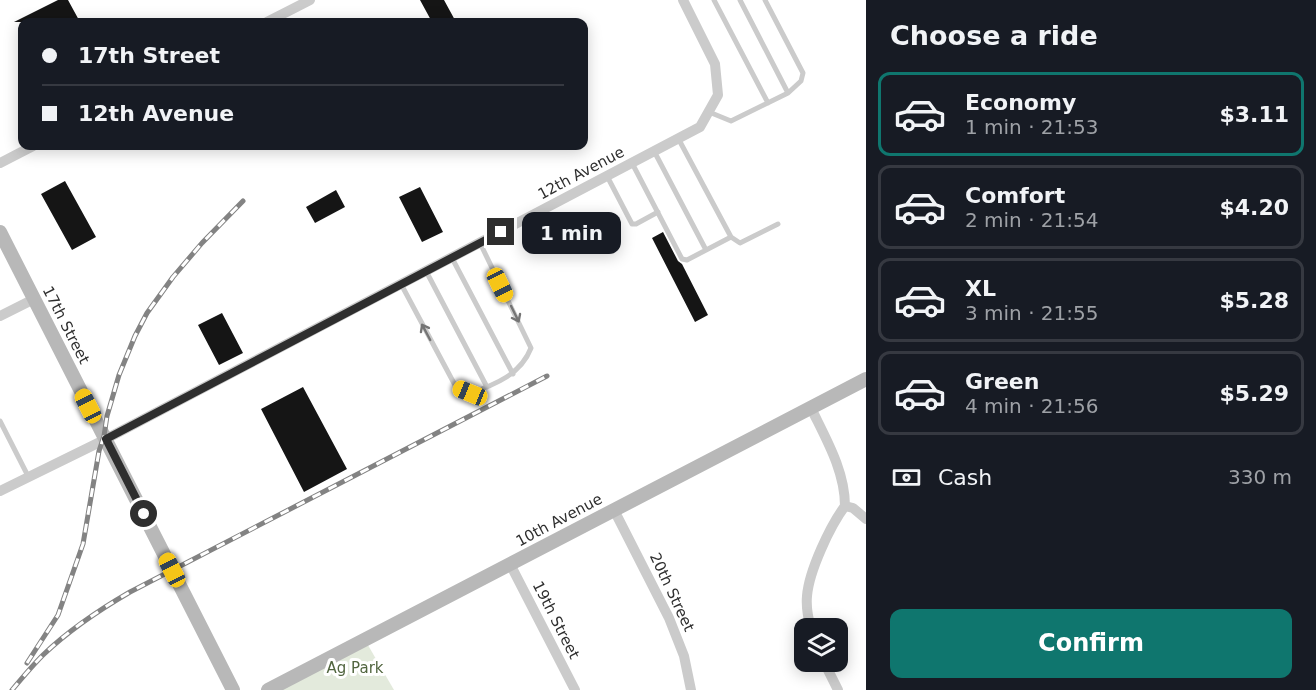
<!DOCTYPE html>
<html lang="en">
<head>
<meta charset="utf-8">
<style>
	:root { --surface:#171b24; --page:#242831; --text:#f1f3f6; --muted:#9ea1a6; --line:#363941; --accent:#0f766e }
	body { margin:0; font-family:"DejaVu Sans",sans-serif; background:var(--page); color:var(--text); height:100vh; display:flex; flex-direction:column; font-size:22px; white-space:nowrap }
	* { box-sizing:border-box; margin:0 }
	p { font-size:20px; color:var(--muted) }
	.icon { flex:none; width:33px; height:33px; fill:none; stroke:currentColor; stroke-width:2; stroke-linecap:round; stroke-linejoin:round }
	.map { position:relative; flex:1; overflow:hidden }
	.panel { display:flex; flex-direction:column; background:var(--surface); width:450px }
	.panel>* { flex:none }
	.guide { position:absolute; left:18px; top:18px; width:570px; height:132px; border-radius:12px; box-shadow:0 3px 15px #0003; display:grid; align-content:center; height:132px; padding:0 24px; background:var(--surface) }
	.controls { position:absolute; left:794px; top:618px; display:grid; gap:12px }
	.controls a { display:grid; place-items:center; width:54px; height:54px; border-radius:12px; background:var(--surface); box-shadow:0 3px 15px #0003; font-size:30px }
	.end { position:absolute; width:27px; height:27px; margin:-14px; border:8px solid #2e2e2e; background:#fff; box-shadow:0 0 0 3px #fff }
	.from { border-radius:50% }
	.bubble { position:absolute; height:42px; border-radius:12px; background:var(--surface); box-shadow:0 3px 15px #0003; font-size:20px; font-weight:800; line-height:42px; text-align:center }
	.car { position:absolute; width:18px; height:36px; margin:-18px -9px; border-radius:8px; box-shadow:0 0 4px 2px #0007; background:linear-gradient(#f5c518 24%,#345 0 40%,#f5c518 0 76%,#345 0 86%,#f5c518 0) }
	.guide b { display:flex; align-items:center; gap:21px; height:57px; font-size:22px }
	.guide b+b { border-top:2px solid var(--line) }
	.guide i { width:15px; height:15px; background:var(--text) }
	ul { padding:0; list-style:none }
	li { display:flex; align-items:center; gap:18px; height:84px; margin:0 12px 9px; padding:0 12px; border:3px solid var(--line); border-radius:12px }
	li div { flex:1 }
	li b { display:block; font-size:22px }
	li em { font-style:normal; font-weight:800 }
	li.current { border-color:var(--accent) }
	li>.icon { width:54px; height:54px; stroke-width:1.5 }
	h2 { padding:0 24px; font-size:27px; line-height:72px }
	.pay { display:flex; align-items:center; gap:15px; height:66px; padding:0 24px; font-size:22px }
	.pay p { margin-inline-start:auto }
	.button { display:flex; gap:12px; margin-top:auto; padding:12px 24px }
	.button a { flex:1; height:69px; border-radius:12px; background:var(--accent); color:#fff; font-size:24px; font-weight:800; line-height:69px; text-align:center }
	main { display:flex; flex:1; min-height:0 }
	.map>svg:first-child { display:block }
	.green { fill:#e3eadc }
	.building { fill:#151515 }
	.lines { fill:none; stroke-linecap:round; stroke-linejoin:round }
	.lane { stroke:#cbcbcb; stroke-width:5 }
	.street { stroke:#cbcbcb; stroke-width:10 }
	.secondary { stroke:#b8b8b8; stroke-width:14 }
	.rail-casing { stroke:#838383; stroke-width:5 }
	.rail { stroke:#fff; stroke-width:3; stroke-dasharray:9; stroke-linecap:butt }
	.oneway { stroke:#757575 }
	.route { stroke:#2e2e2e; stroke-width:8 }
	.labels { text-anchor:middle; stroke-width:6; stroke-linejoin:round; paint-order:stroke }
	.street-label { font-size:15px; fill:#2e2e2e; stroke:#fff }
	.park-label { font-size:15px; fill:#51653f; stroke:#fff }
</style>
</head>
<body>
<main>
<div class="map">
<svg width="866" height="690" viewBox="0 0 866 690">
	<rect width="100%" height="100%" fill="#fff"/>
	<!-- green -->
	<path class="green" d="M365 640 394 690H268Z"/>
	<!-- building -->
	<path class="building" d="M58 0H68L80 22H14Z
		M420 0H444L456 22H432Z
		M65 181 96 237 72 250 41 194Z
		M420 187 443 232 422 242 399 197Z
		M336 190 345 207 315 223 306 207Z
		M663 232 678 261 682 264 708 315 695 322 652 238Z
		M222 313 243 353 219 365 198 325Z
		M303 387 347 469 304 492 261 409Z"/>
	<g class="lines">
		<!-- lane -->
		<path class="lane" d="M714 0 768 103
			M740 0 788 93
			M709 112 731 121 788 93 801 81 803 73 765 0
			M654 151 706 250
			M632 163 682 259 687 260 731 237 678 138
			M607 176 632 224H636L658 212
			M731 237 740 243 778 224
			M452 258 513 374
			M426 271 487 387
			M401 284 456 387 470 393C495 385 521 374 531 348L480 243
			M0 421 29 478"/>
		<!-- street -->
		<path class="street" d="M267 22 310 0
			M0 163 33 146
			M0 316 34 299
			M811 408C826 439 845 471 845 506L853 508 866 519
			M0 491 102 441 700 127 718 95 715 64 683 0
			M614 510 669 618 684 656 691 690
			M510 564 575 690
			M811 628C808 618 806 607 807 596 809 571 830 526 845 506
			M824 662 838 690"/>
		<!-- secondary -->
		<path class="secondary" d="M0 232 233 690
			M268 690 866 379"/>
		<!-- rail casing -->
		<g class="rail-casing">
			<path id="rail" d="M27 663 58 615 83 544 99 451 104 436 107 416 119 375 135 336 147 313 173 277 202 243 243 201
				M12 690C22 678 32 666 43 655 69 630 99 610 130 592L547 376"/>
		</g>
		<!-- rail -->
		<use href="#rail" class="rail"/>
	</g>
	<!-- one-way arrows -->
	<defs><path id="oneway-shaft" d="M-6 0H5M1.5-3L5.5 0L1.5 3" fill="none" stroke-width="1.6" stroke-linecap="round" stroke-linejoin="round" transform="scale(1.5)"/></defs>
	<g class="oneway">
		<use href="#oneway-shaft" transform="translate(515 314) rotate(64)"/>
		<use href="#oneway-shaft" transform="translate(426 332) rotate(-118)"/>
	</g>
	<g class="lines">
		<!-- route -->
		<path class="route" d="M144 514 106 439 501 232"/>
	</g>
	<g class="labels">
		<!-- street labels -->
		<g class="street-label">
			<text transform="translate(581 173) rotate(-28)" y="5">12th Avenue</text>
			<text transform="translate(66 325) rotate(63)" y="5">17th Street</text>
			<text transform="translate(559 520) rotate(-28)" y="5">10th Avenue</text>
			<text transform="translate(672 592) rotate(65)" y="5">20th Street</text>
			<text transform="translate(556 620) rotate(63)" y="5">19th Street</text>
		</g>
		<!-- park labels -->
		<g class="park-label">
			<text x="355" y="673">Ag Park</text>
		</g>
	</g>
</svg>
<div class="controls">
<a><svg class="icon" aria-label="layers" viewBox="0 0 24 24"><path d="M12 4l9 5-9 5-9-5zM3 14l9 5 9-5"/></svg></a>
</div>
<i class="end from" style="left:144px;top:514px"></i>
<i class="end" style="left:501px;top:232px"></i>
<div class="bubble" style="left:522px;top:212px;width:99px">1 min</div>
<i class="car" style="left:500px;top:285px;rotate:154deg"></i>
<i class="car" style="left:470px;top:393px;rotate:292deg"></i>
<i class="car" style="left:88px;top:406px;rotate:333deg"></i>
<i class="car" style="left:172px;top:570px;rotate:333deg"></i>
<div class="guide">
<b><i class="from"></i>17th Street</b>
<b><i></i>12th Avenue</b>
</div>
</div>
<section class="panel">
<h2>Choose a ride</h2>
<ul>
<li class="current"><svg class="icon" aria-label="car" viewBox="0 0 24 24"><path d="M5 17H2v-5l4-1 3-4h7l3 4 3 1v5h-3M9 17h6M6 11h13"/><circle cx="7" cy="17" r="2"/><circle cx="17" cy="17" r="2"/></svg><div><b>Economy</b><p>1 min · 21:53</p></div><em>$3.11</em></li>
<li><svg class="icon" aria-label="car" viewBox="0 0 24 24"><path d="M5 17H2v-5l4-1 3-4h7l3 4 3 1v5h-3M9 17h6M6 11h13"/><circle cx="7" cy="17" r="2"/><circle cx="17" cy="17" r="2"/></svg><div><b>Comfort</b><p>2 min · 21:54</p></div><em>$4.20</em></li>
<li><svg class="icon" aria-label="car" viewBox="0 0 24 24"><path d="M5 17H2v-5l4-1 3-4h7l3 4 3 1v5h-3M9 17h6M6 11h13"/><circle cx="7" cy="17" r="2"/><circle cx="17" cy="17" r="2"/></svg><div><b>XL</b><p>3 min · 21:55</p></div><em>$5.28</em></li>
<li><svg class="icon" aria-label="car" viewBox="0 0 24 24"><path d="M5 17H2v-5l4-1 3-4h7l3 4 3 1v5h-3M9 17h6M6 11h13"/><circle cx="7" cy="17" r="2"/><circle cx="17" cy="17" r="2"/></svg><div><b>Green</b><p>4 min · 21:56</p></div><em>$5.29</em></li>
</ul>
<div class="pay"><svg class="icon" aria-label="cash" viewBox="0 0 24 24"><path d="M3 7h18v10H3z"/><circle cx="12" cy="12" r="2"/></svg>Cash<p>330 m</p></div>
<div class="button"><a>Confirm</a></div>
</section>
</main>
</body>
</html>
